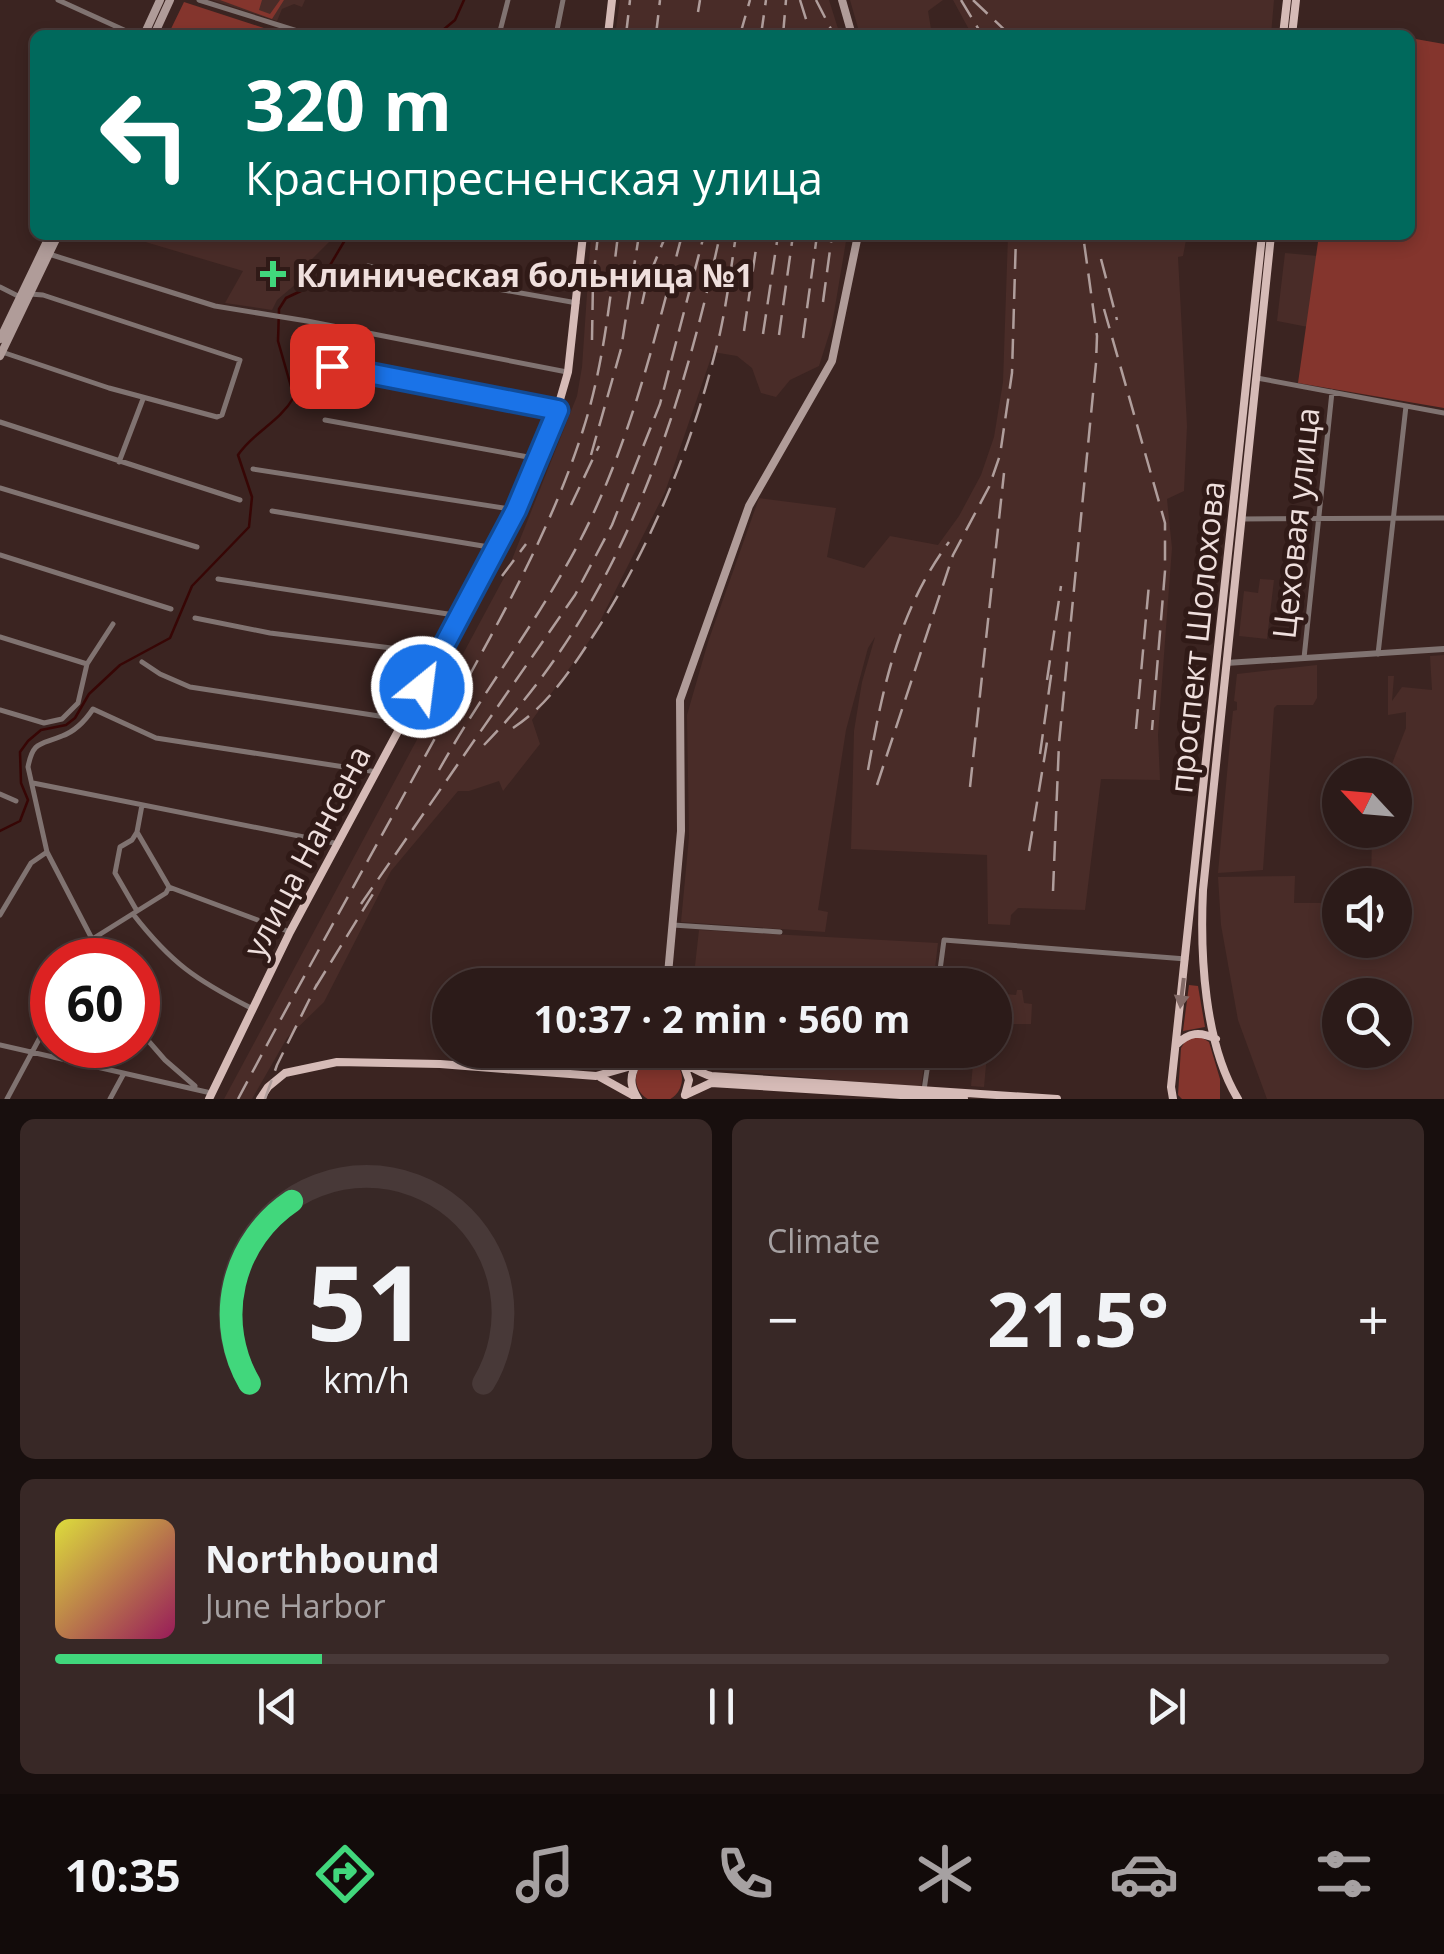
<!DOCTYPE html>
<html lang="en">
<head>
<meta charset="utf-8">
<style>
	:root { --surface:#2c1b19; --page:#382826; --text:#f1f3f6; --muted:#a6a1a2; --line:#483938; --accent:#41d77c }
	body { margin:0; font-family:"Open Sans",sans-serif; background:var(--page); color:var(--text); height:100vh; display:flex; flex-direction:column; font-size:38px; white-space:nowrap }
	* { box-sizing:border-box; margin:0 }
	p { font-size:32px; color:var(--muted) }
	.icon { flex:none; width:55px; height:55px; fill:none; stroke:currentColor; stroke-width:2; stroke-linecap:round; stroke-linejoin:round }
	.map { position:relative; height:1099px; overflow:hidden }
	.side { display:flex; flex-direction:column; gap:20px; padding:20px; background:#180f0e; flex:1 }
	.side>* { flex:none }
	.guide { position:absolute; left:30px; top:30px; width:1385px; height:210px; border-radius:15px; box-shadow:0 5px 15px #0003,0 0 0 2px var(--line); background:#00695c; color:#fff; overflow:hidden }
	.needle { width:65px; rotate:296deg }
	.fabs { position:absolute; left:1322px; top:758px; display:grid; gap:20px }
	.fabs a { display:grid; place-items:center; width:90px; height:90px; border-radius:50%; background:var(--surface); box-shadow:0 5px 15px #0003,0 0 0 2px var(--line); font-size:50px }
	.speed { position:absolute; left:30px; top:938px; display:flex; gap:20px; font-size:50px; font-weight:700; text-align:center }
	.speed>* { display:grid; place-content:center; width:130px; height:130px; border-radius:50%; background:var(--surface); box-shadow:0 5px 15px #0003,0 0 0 2px var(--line); line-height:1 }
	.speed .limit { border:15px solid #d22; background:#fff; color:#111 }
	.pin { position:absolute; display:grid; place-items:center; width:85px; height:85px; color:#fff; margin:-42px; border-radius:20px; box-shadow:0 5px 15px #0006 }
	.me { position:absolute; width:110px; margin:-55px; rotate:29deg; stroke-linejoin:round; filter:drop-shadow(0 0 8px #0008) }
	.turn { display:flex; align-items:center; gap:35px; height:210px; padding:0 50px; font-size:45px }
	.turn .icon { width:130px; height:130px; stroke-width:2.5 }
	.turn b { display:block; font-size:70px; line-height:85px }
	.big { font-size:75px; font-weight:700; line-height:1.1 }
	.side .card { flex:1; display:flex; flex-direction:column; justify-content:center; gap:15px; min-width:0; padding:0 35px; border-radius:15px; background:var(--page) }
	.side .dial { align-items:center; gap:0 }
	.dial svg { height:260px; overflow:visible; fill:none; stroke:var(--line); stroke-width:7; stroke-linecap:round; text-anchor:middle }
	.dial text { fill:var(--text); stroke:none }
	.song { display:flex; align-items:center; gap:30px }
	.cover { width:120px; height:120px; border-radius:15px; background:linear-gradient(135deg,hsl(60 70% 55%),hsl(330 70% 35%)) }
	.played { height:10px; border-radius:5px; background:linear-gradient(90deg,var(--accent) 20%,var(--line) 20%) }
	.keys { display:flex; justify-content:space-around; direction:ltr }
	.heat { display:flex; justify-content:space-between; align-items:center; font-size:55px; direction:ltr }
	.side .tiles { flex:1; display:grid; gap:20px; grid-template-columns:1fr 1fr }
	.card:last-child { grid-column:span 2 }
	.trip { position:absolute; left:432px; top:968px; width:580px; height:100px; border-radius:50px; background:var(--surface); box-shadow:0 5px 15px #0003,0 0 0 2px var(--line); font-weight:700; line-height:100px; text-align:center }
	.tab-bar { display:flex; height:160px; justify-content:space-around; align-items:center; background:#120b0a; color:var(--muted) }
	.tab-bar .icon { width:70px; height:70px }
	.tab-bar .current { color:var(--accent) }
	.tab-bar b { font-size:45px; color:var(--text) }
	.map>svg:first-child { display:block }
</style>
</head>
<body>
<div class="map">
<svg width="1444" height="1099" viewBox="0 0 1444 1099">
	<rect width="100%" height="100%" fill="#3b2421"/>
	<path fill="#492c28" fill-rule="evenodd" d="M212,0h93l-3,7 -8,-3 -12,5 -5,12z
		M620,0h209l11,35h-225z
		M850,0h93l-15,11 4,24h-72z
		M953,0h321l-3,35 -39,-5 -10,5h-250z
		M122,235h214l-32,32v10l-27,23 -5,10 -47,-7 18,-32z
		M591,235h256l-15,90 -13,41 -29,14 -14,17 -15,-4 -9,-25 -15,-12 -24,-4 -48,140 -73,145 -60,83 8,24 -37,47 -4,-10 -30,10h-11l-67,80 -67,131 -37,36 -35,61h-28l283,-527 70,-176 5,-29z
		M1008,235h179l-4,21 -5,1 9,169 -3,65 -17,8 5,49 -14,187 2,45 -59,-1 -16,131 -67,-2 -7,7 -1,10 -22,-1 -1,-69 -136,-6 3,-118 8,-49 13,-45 -7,11 -22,82 -28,180 10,2 -3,20 -144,-10 8,-85 -2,-122 21,-73 51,-144 77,10 -9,49 37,11 26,-32 48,9 21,-29 22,-41 13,-38 9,-55z
		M1285,253l33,3 -10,71 -31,-6z
		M1260,579l14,1 -7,59 -28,-3 5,-45 14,2z
		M1444,655v444h-177l-29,-79 -17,-95 -3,-48 77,-1 -1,27h46v37h55v-55h-24l1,-55h23v-55h-17v-11h11l1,5 16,-41v-16l-18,3v-39h6l-2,25 10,-14 30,3 -2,-34zM1340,995h55v55h-55z
		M1317,665v33l-4,7h-36l-3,3 -11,162 -45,3 13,-143 2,-19 4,-1v-8l-3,-1 3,-27z
		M699,930l239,13 -5,42h-259l1,-11 19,1z
		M1017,990h5l2,13 8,1 -1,20h-35l-1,-31 21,2z
		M679,1050h247l-5,37 -226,-19z
		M974,1052l13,2 -3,33 -13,-1z"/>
	<path fill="#84352d" d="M220,0h42l-3,10 11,4 10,-14h4l-12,19z
		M184,2l89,29 14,4h-119z
		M1410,38l34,6v364l-146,-25 21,-148h91z
		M1189,985l9,1 7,41 -22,4z
		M1199,1036l10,6 11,37v20h-38l-4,-4 3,-47 5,-8z
		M636 1079a23 23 0 1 1 46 0a23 23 0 1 1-46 0Z"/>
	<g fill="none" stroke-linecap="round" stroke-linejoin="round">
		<path stroke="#370605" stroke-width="2.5" d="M437,35l18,-15 9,-20
			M0,831l20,-10 8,-21 -7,-17 -1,-31 8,-11 13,-11 25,-5 9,-7 14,-24 31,-29 50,-27 22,-52 57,-59 3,-30 -14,-42c15,-23 41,-32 56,-58l-16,-56 1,-32 7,-11 34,-16 28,-47"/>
		<path stroke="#807371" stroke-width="5" d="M58,0l77,35
			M199,0l111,35
			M499,35l9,-35
			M556,35l7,-35
			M49,254l166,52 92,15 260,51
			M368,266l209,37
			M0,287l20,10
			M2,352l107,36 108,29 5,-2 18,-55 -197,-65 -13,-1
			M332,366l225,44
			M1257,378l187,35
			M325,420l214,39
			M0,422l240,78
			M119,462l24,-63
			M253,469l264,41
			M0,488l197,59
			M272,511l223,37
			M1242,519l202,-1
			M0,555l171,54
			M218,579l243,37
			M195,618l75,15 170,21
			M0,637l87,27
			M1378,654l28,-248
			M1304,658l28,-266
			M142,662l18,12 30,13 215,33
			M0,710l44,13 18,-4 16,-16 9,-39 26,-40
			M33,783l306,61
			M0,794l16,7
			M169,887l121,45
			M137,911l-22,-38 5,-26 12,-7 5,-8
			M133,914c38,49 63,66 118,94
			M0,915l31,-52 16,-11
			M673,925l107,7
			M80,960l14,-22 72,-45 3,-6 -32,-55 5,-27
			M103,960l-56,-108 -19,-85c5,-27 13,-22 34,-31 14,-5 23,-15 31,-27l63,29 221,34
			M938,985l6,-45 242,19
			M138,1029l27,31 30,26
			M0,1045l211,48
			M924,1090l6,-40
			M7,1099l45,-84
			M110,1099l13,-24"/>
		<path stroke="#807371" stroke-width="6" d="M1226,663l218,-14"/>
		<path stroke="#b09c99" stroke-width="8" d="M842,0l10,35
			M144,35l16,-35
			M154,35l16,-35
			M0,339l50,-104
			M0,356l58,-121
			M667,985l14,-154 -1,-131 69,-194 83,-145 26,-126"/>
		<path stroke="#d6bbb7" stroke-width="8" d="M608,35l4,-35
			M1283,35l4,-35
			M1292,35l4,-35
			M1176,1045c13,-13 24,-14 40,-6
			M684,1066l5,14 -4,15
			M600,1077l36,20
			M685,1095l26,-12 253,16
			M209,1099l81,-167 227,-422 40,-100 11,-38 15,-137
			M260,1099l8,-12 17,-14 52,-11 103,2 156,12 39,-11
			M638,1099c-6,-10 -9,-19 -4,-30 18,-37 53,1 77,7l346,23
			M1173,1099l-2,-12 91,-852
			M1238,1099c-34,-56 -38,-145 -35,-209l68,-655"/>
		<path stroke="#b09e9c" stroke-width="2.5" stroke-dasharray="20 10" stroke-linecap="butt" d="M800,0l11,35
			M816,0l18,35
			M961,0l21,35
			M973,0l37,35
			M698,12l2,-12
			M626,35l4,-35
			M656,35l4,-35
			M740,35l10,-35
			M761,35l5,-35
			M783,35l3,-35
			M1101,259l16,61
			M823,302l9,-67
			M642,304l5,-23 19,-46
			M1104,309l61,214v48l-13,159
			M744,331l14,-96
			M763,334l15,-99
			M779,335l14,-100
			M803,338l14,-103
			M592,340l1,-59 5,-46
			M591,455l30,-106 18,-114
			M571,505l28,-59
			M502,576l24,-32
			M1047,680l14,-94
			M513,728c35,-23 57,-57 80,-92 59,-90 102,-197 127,-303 7,-32 11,-65 16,-98
			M1136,729l13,-145
			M484,745c135,-138 196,-326 236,-510
			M1040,754l12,-85
			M439,770c39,-70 87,-133 126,-202 60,-103 87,-219 117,-333
			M868,770c15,-83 30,-159 81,-228
			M877,785l76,-230 36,-68 11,-32 12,-82 4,-138
			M970,787l34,-314
			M1029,851l18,-109
			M1053,891l6,-148 37,-380 1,-27 -14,-101
			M361,904l214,-309 37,-70 48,-121 44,-169
			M315,988l58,-94
			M238,1099c68,-128 139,-254 208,-381 51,-93 105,-187 137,-288 20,-62 27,-130 35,-195
			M265,1099l12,-34 40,-81"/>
	</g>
	<defs><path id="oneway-solid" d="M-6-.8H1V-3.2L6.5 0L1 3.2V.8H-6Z" transform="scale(2.5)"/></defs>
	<use fill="#836a67" href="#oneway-solid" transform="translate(1182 993) rotate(97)"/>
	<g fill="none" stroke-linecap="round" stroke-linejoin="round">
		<defs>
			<path id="route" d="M332,366l226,44 -42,100 -94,177"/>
		</defs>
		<use href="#route" stroke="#114b97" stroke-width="25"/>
		<use href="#route" stroke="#1a73e8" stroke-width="18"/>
	</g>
	<path fill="#41d77c" stroke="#301a17" stroke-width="4" d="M268 259h10v10h10v10h-10v10h-10v-10h-10v-10h10z"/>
	<g text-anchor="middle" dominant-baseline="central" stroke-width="10" stroke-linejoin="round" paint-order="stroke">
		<g font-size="32" font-weight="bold" fill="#efdfdd" stroke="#301a17" text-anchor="start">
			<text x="296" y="274">Клиническая больница №1</text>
		</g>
		<g font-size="32" fill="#efdfdd" stroke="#301a17">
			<text transform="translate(1295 523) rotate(-84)">Цеховая улица</text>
			<text transform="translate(1196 637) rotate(-84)">проспект Шолохова</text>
			<text transform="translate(306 851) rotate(-62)">улица Нансена</text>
		</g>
	</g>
</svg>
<div class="fabs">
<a><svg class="needle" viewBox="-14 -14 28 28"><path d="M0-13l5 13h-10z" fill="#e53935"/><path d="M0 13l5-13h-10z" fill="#a6a1a2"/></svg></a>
<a><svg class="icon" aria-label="sound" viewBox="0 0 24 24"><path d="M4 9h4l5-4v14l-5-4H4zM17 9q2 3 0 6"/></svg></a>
<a><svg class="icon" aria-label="search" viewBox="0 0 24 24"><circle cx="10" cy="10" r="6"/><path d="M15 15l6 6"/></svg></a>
</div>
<div class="speed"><div class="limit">60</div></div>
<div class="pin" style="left:332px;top:366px;background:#d93025"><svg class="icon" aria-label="arrive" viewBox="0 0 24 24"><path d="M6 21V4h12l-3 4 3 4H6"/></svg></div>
<svg class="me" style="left:422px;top:687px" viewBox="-20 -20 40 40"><circle r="17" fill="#1a73e8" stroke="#fff" stroke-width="3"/><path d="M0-11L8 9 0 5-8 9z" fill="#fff"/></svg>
<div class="trip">10:37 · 2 min · 560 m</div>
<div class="guide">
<div class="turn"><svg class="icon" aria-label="left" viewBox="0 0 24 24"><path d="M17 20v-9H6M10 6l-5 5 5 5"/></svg><div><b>320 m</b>Краснопресненская улица</div></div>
</div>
</div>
<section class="side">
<div class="tiles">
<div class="card dial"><svg viewBox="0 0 100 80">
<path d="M14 69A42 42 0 1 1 86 69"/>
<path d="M14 69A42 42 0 0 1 27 13" stroke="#41d77c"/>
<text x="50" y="56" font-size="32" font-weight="700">51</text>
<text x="50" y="72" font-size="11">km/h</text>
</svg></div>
<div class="card"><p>Climate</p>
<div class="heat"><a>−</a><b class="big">21.5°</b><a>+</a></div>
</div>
<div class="card">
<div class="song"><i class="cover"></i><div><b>Northbound</b><p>June Harbor</p></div></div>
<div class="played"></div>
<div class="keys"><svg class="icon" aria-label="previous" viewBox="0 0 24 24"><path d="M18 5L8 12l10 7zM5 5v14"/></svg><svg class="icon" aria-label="pause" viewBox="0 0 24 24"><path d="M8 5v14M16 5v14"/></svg><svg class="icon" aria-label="next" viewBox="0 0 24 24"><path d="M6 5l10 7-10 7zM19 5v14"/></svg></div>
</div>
</div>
</section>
<nav class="tab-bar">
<b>10:35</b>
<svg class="icon current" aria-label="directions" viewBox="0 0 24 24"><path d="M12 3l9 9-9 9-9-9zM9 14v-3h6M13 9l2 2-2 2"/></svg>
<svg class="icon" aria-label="music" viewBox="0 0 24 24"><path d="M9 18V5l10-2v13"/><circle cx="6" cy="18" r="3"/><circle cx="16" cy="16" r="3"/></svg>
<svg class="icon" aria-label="phone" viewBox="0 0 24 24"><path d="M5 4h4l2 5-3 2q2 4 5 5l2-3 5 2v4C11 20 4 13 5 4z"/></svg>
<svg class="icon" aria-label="climate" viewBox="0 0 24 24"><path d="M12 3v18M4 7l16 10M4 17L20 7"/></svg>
<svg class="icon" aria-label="car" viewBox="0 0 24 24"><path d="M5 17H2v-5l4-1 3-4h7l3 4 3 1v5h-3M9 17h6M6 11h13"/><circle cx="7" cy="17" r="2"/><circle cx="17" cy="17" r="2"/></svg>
<svg class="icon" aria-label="filters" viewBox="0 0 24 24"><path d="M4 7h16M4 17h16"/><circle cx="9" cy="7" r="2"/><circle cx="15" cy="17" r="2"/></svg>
</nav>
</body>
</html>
